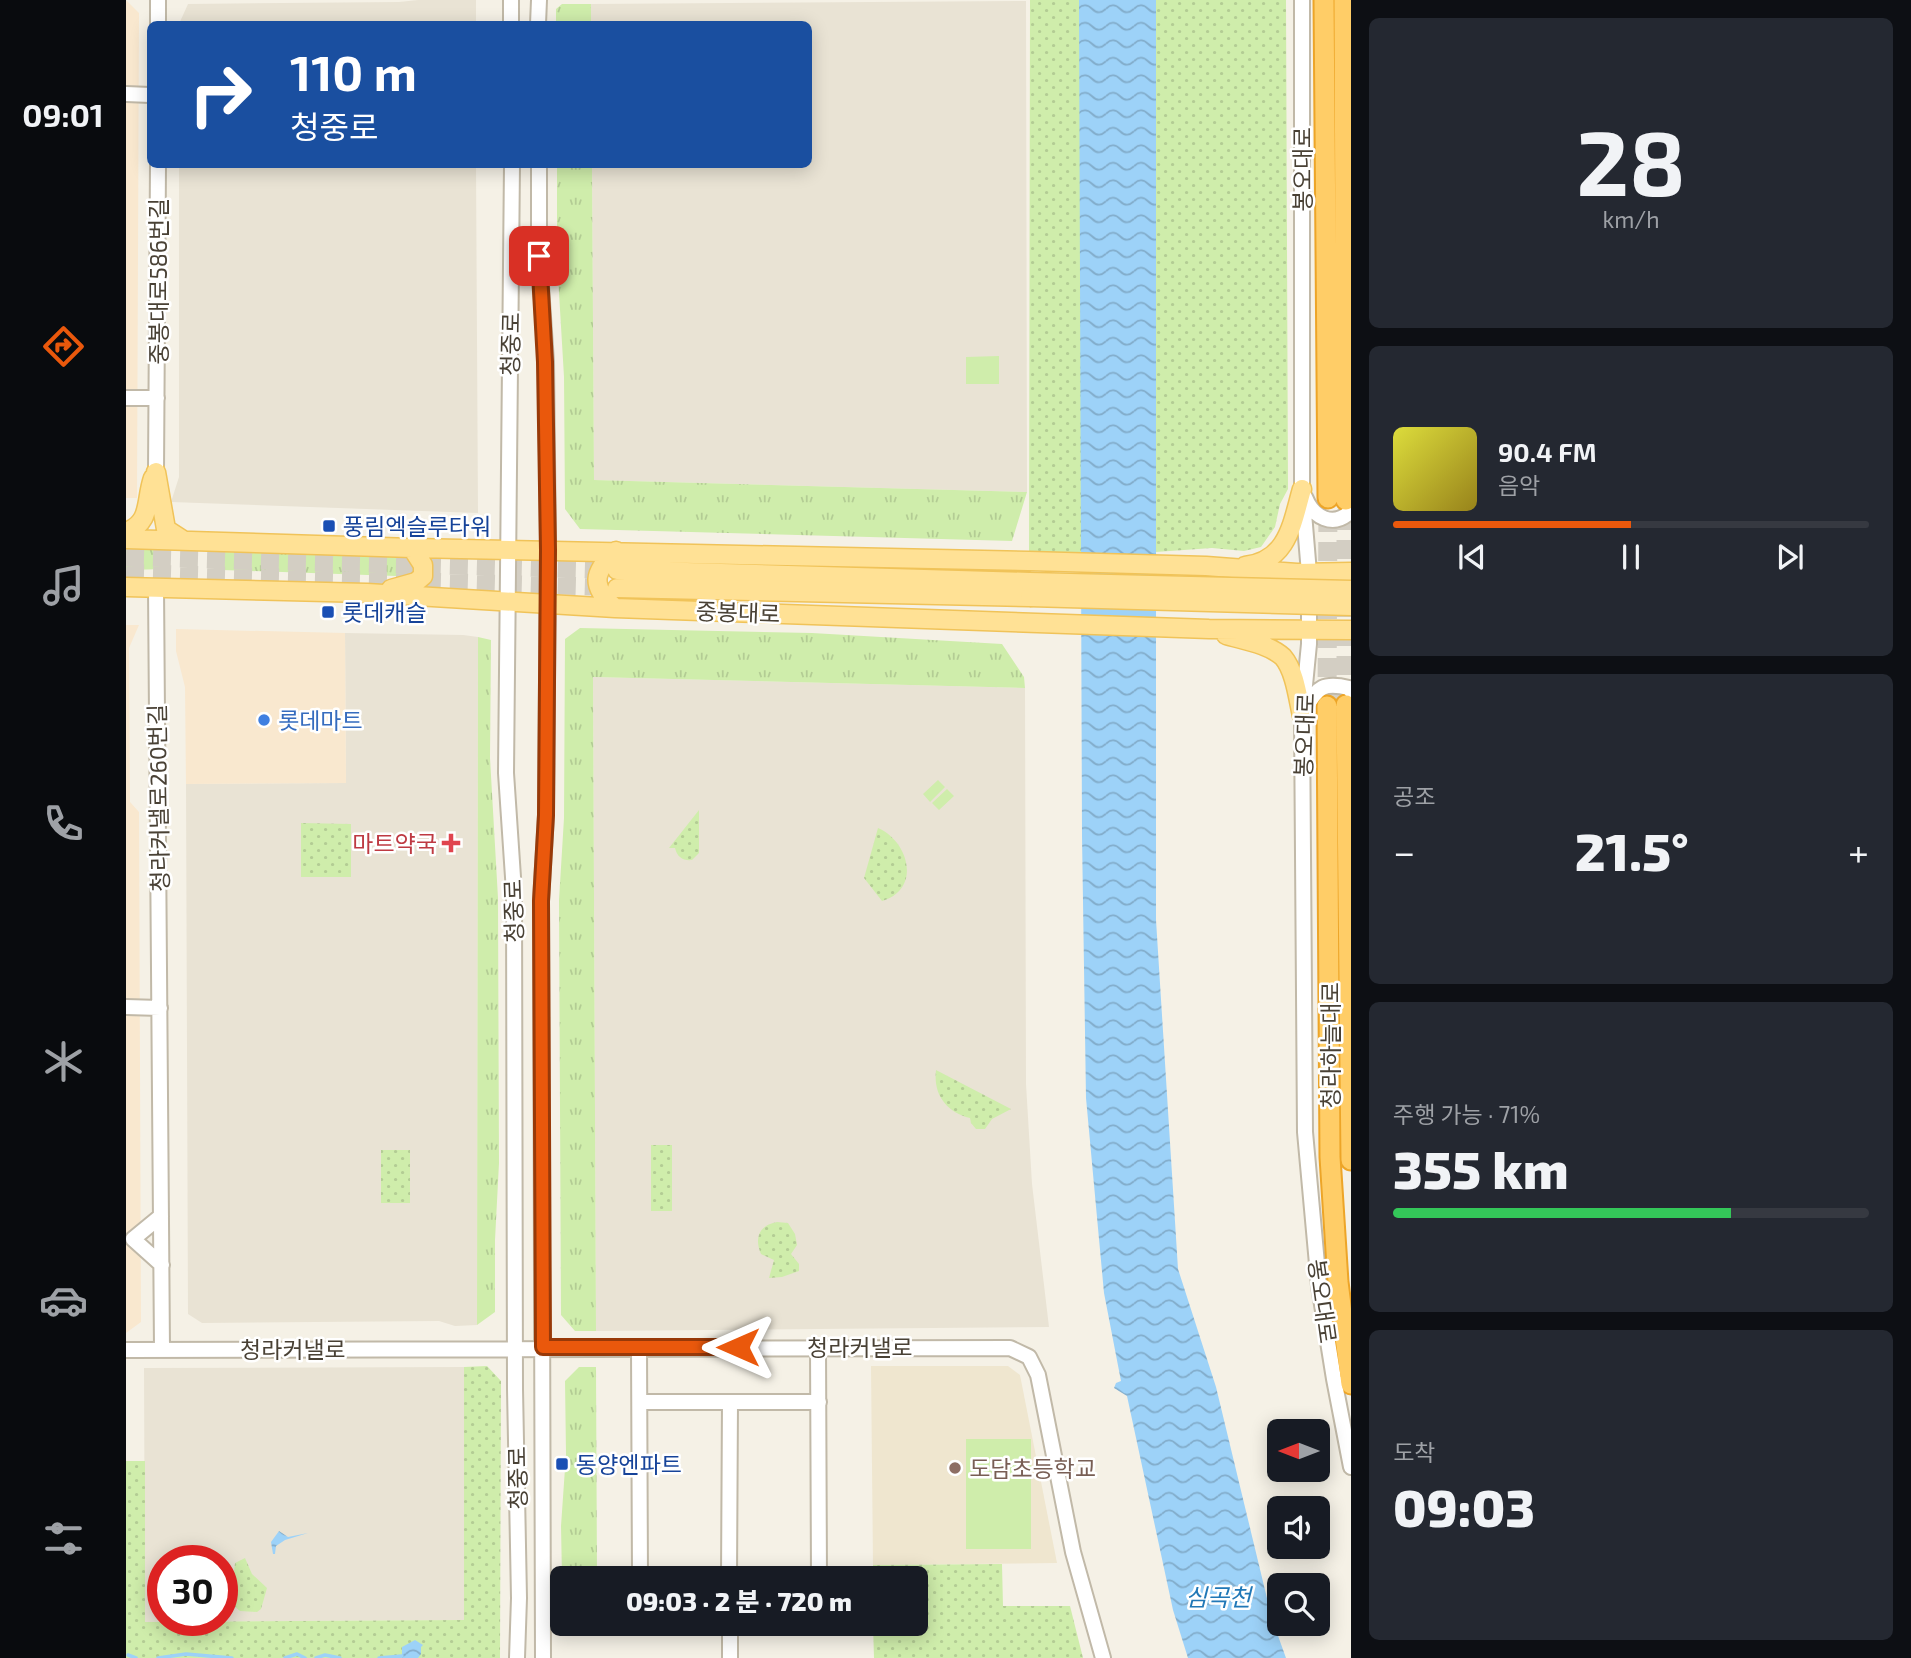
<!DOCTYPE html>
<html lang="ko">
<head>
<meta charset="utf-8">
<style>
	:root { --surface:#171b24; --page:#242831; --text:#f1f3f6; --muted:#9ea1a6; --line:#363941; --accent:#ea580c }
	body { margin:0; font-family:"Exo 2","Noto Sans KR",sans-serif; background:var(--page); color:var(--text); height:100vh; display:flex; flex-direction:column; font-size:26px; white-space:nowrap }
	* { box-sizing:border-box; margin:0 }
	p { font-size:23px; color:var(--muted) }
	.icon { flex:none; width:38px; height:38px; fill:none; stroke:currentColor; stroke-width:2; stroke-linecap:round; stroke-linejoin:round }
	.map { position:relative; flex:1; overflow:hidden }
	.details { display:flex; flex-direction:column; gap:18px; padding:18px; background:#0d0f14; width:560px }
	.details>* { flex:none }
	.hud { position:absolute; left:21px; top:21px; width:665px; height:147px; border-radius:10px; box-shadow:0 4px 18px #0003; background:#1a4fa0; color:#fff; overflow:hidden }
	.needle { width:46px; rotate:270deg }
	.fabs { position:absolute; left:1141px; top:1419px; display:grid; gap:14px }
	.fabs a { display:grid; place-items:center; width:63px; height:63px; border-radius:10px; background:var(--surface); box-shadow:0 4px 18px #0003; font-size:35px }
	.speed { position:absolute; left:21px; top:1545px; display:flex; gap:14px; font-size:35px; font-weight:700; text-align:center }
	.speed>* { display:grid; place-content:center; width:91px; height:91px; border-radius:50%; background:var(--surface); box-shadow:0 4px 18px #0003; line-height:1 }
	.speed .limit { border:10px solid #d22; background:#fff; color:#111 }
	.pin { position:absolute; display:grid; place-items:center; width:60px; height:60px; color:#fff; margin:-30px; border-radius:14px; box-shadow:0 4px 10px #0006 }
	.me { position:absolute; width:77px; margin:-38px; rotate:270deg; stroke-linejoin:round; filter:drop-shadow(0 0 5px #0008) }
	.turn { display:flex; align-items:center; gap:24px; height:147px; padding:0 28px; font-size:32px }
	.turn .icon { width:91px; height:91px; stroke-width:2.5 }
	.turn b { display:block; font-size:49px; line-height:60px }
	.big { font-size:52px; font-weight:800; line-height:1.1 }
	.details .widget { flex:1; display:flex; flex-direction:column; justify-content:center; gap:10px; min-width:0; padding:0 24px; border-radius:10px; background:var(--page) }
	.details .dial { align-items:center; gap:0 }
	.dial b { font-size:91px; line-height:1 }
	.song { display:flex; align-items:center; gap:21px }
	.cover { width:84px; height:84px; border-radius:10px; background:linear-gradient(135deg,hsl(60 70% 55%),hsl(50 70% 35%)) }
	.played { height:7px; border-radius:4px; background:linear-gradient(90deg,var(--accent) 50%,var(--line) 50%) }
	.keys { display:flex; justify-content:space-around; direction:ltr }
	.heat { display:flex; justify-content:space-between; align-items:center; font-size:38px; direction:ltr }
	.charge { height:10px; border-radius:5px; background:linear-gradient(90deg,#34c759 71%,var(--line) 0) }
	.trip { position:absolute; left:424px; top:1566px; width:378px; height:70px; border-radius:10px; background:var(--surface); box-shadow:0 4px 18px #0003; font-weight:800; line-height:70px; text-align:center }
	main { display:flex; flex:1; min-height:0 }
	.tabs { display:flex; flex-direction:column; width:126px; justify-content:space-around; align-items:center; background:#090b0e; color:var(--muted) }
	.tabs .icon { width:49px; height:49px }
	.tabs .active { color:var(--accent) }
	.tabs b { font-size:32px; color:var(--text) }
	.map>svg:first-child { display:block }
</style>
</head>
<body>
<main>
<nav class="tabs">
<b>09:01</b>
<svg class="icon active" aria-label="directions" viewBox="0 0 24 24"><path d="M12 3l9 9-9 9-9-9zM9 14v-3h6M13 9l2 2-2 2"/></svg>
<svg class="icon" aria-label="music" viewBox="0 0 24 24"><path d="M9 18V5l10-2v13"/><circle cx="6" cy="18" r="3"/><circle cx="16" cy="16" r="3"/></svg>
<svg class="icon" aria-label="phone" viewBox="0 0 24 24"><path d="M5 4h4l2 5-3 2q2 4 5 5l2-3 5 2v4C11 20 4 13 5 4z"/></svg>
<svg class="icon" aria-label="climate" viewBox="0 0 24 24"><path d="M12 3v18M4 7l16 10M4 17L20 7"/></svg>
<svg class="icon" aria-label="car" viewBox="0 0 24 24"><path d="M5 17H2v-5l4-1 3-4h7l3 4 3 1v5h-3M9 17h6M6 11h13"/><circle cx="7" cy="17" r="2"/><circle cx="17" cy="17" r="2"/></svg>
<svg class="icon" aria-label="filters" viewBox="0 0 24 24"><path d="M4 7h16M4 17h16"/><circle cx="9" cy="7" r="2"/><circle cx="15" cy="17" r="2"/></svg>
</nav>
<div class="map">
<svg width="1225" height="1658" viewBox="0 0 1225 1658">
	<defs>
		<pattern id="grass-tufts" width="24" height="20" patternUnits="userSpaceOnUse" patternTransform="scale(1.75)"><rect width="24" height="20" fill="#cfedab"/><path d="M3 7l-1-3M5 7V3M7 7l1-3M15 17l-1-3M17 17v-4M19 17l1-3" fill="none" stroke="#b3cc94"/></pattern>
		<pattern id="park-dots" width="8" height="8" patternUnits="userSpaceOnUse" patternTransform="scale(1.75)"><rect width="8" height="8" fill="#cfedab"/><path d="M2 2h.1M6 6h.1" fill="none" stroke="#b3cc94" stroke-width="1.8" stroke-linecap="round"/></pattern>
		<pattern id="water-waves" width="16" height="10" patternUnits="userSpaceOnUse" patternTransform="scale(1.75)"><rect width="16" height="10" fill="#9dd2f8"/><path d="M0 5q4-4 8 0t8 0" fill="none" stroke="#82acca"/></pattern>
	</defs>
	<rect width="100%" height="100%" fill="#f5f1e6"/>
	<path fill="#e9e3d4" fill-rule="evenodd" d="M292,0h58v24h-297l9,-20 211,-2z
		M900,1l1,491 -433,-12 -2,-315 216,-1v-140h-217v-20z
		M53,165h297l2,348 -307,-11 8,-25z
		M219,633l118,2 15,2 -1,688 -22,1 -16,-5 -237,2 -14,-9 -2,-530 160,-1z
		M467,677l432,11 1,396 6,100 17,143 -453,4z
		M338,1367l1,253 -320,2 -1,-254zM37,1561h59v59h-59z"/>
	<path fill="#f9e8cf" d="M0,0l13,13 -2,485h-11z
		M0,625h13l-10,23 1,154 9,10 2,510 -15,11z
		M50,629l169,4 1,150 -160,1 -1,-97 -9,-36z"/>
	<path fill="#efe6cf" d="M745,1366h137l12,9 37,188 -184,2z"/>
	<path fill="url(#grass-tufts)" d="M436,4h29v20h-35v-15z
		M431,165h35l2,315 433,12 -15,49 -432,-12 -15,-20 -1,-132 -7,-118z
		M0,549l41,1v19l-41,1z
		M97,552l177,5 8,4 2,6 -7,8 -7,1 -173,-6z
		M454,628l232,5 190,11 22,33 1,11 -432,-11 3,654h-21l-14,-16 -2,-415 5,-82 1,-179z
		M352,637l13,3 -1,118 8,140 1,265 -4,77v72l-18,13z
		M453,1367h17l1,211h-35l-1,-52 5,-72 -1,-73z
		M437,1624h34v10h-34z"/>
	<path fill="url(#park-dots)" d="M904,0h256l2,489 -8,15 -5,23 -14,20 -17,4 -32,-3 -183,13z
		M573,810v43l-7,7c-9,1 -15,-3 -17,-12h-6z
		M175,823l50,1v53h-50z
		M752,828c32,14 43,62 4,73l-18,-23z
		M810,1070l75,39 -19,10 -7,10h-9l-5,-6 -1,-5c-24,-6 -37,-24 -34,-48z
		M525,1145h21v66h-21z
		M255,1150h29v53h-29z
		M651,1222l11,1 7,11 2,11 -6,9 8,10v7l-17,6 -13,1 5,-18 -13,-6c-7,-16 -2,-29 16,-32z
		M361,1366l14,15 -1,277h-374v-197h19v161l319,-2v-253z
		M119,1558l7,16 15,14 -6,21 -4,3 -17,-1 -18,-15v-19l9,-2 3,-3 1,-9z
		M876,1564l1,42h67l13,52h-209l-1,-34h42v-46h-42v-13z"/>
	<path fill="#cfedab" d="M873,356v28h-33v-27z
		M812,780l7,7 -15,15 -7,-8z
		M821,789l7,7 -15,14 -7,-7z
		M840,1439h65v110h-65z"/>
	<path fill="url(#water-waves)" d="M953,0h77v920l22,349 38,118 56,232 14,39h-98l-15,-48 -46,-214 -13,-8 2,-5 5,-2 -17,-88 -18,-195 -4,-262z
		M153,1531l9,6 20,-4 -23,7 -9,6 -1,8h-2l-2,-12z
		M289,1640l8,5 -2,2v7l-3,4h-16v-11z"/>
	<g fill="none" stroke-linecap="round" stroke-linejoin="round">
		<path stroke="#9dd2f8" stroke-width="3.5" d="M2,1655l8,3
			M32,1658l28,-4 46,4
			M159,1658l12,-4 8,4
			M190,1658l9,-3 15,3
			M253,1658l23,-2"/>
		<path stroke="#d3cec3" stroke-width="18" stroke-dasharray="18 9" stroke-linecap="butt" d="M0,557l487,13
			M0,573l486,14"/>
		<path stroke="#d3cec3" stroke-width="19" stroke-dasharray="19 10" stroke-linecap="butt" d="M1220,704v-204
			M1201,706l1,-208"/>
		<defs>
			<path id="minor" d="M1176,0v489l7,84v71l-7,72 3,416 14,154 15,93 17,88
				M32,24v-24
				M385,24v-24
				M412,24l1,-24
				M0,94l24,1
				M386,164l-6,609 8,119 1,497 4,209 -2,60
				M413,164v92l7,106 2,188 -2,265 -5,86 2,757
				M0,398h31
				M30,472l2,-308
				M1179,497c8,20 28,32 46,14
				M30,588l6,761
				M1180,708c11,-21 18,-26 43,-20l2,3
				M0,1007l34,1
				M7,1239l29,26
				M7,1239l28,-23
				M513,1347l1,231
				M692,1347l1,231
				M0,1350l884,-2 19,9 9,18 35,177 30,106
				M514,1402h179
				M603,1578l1,-176
				M604,1624v34"/>
			<path id="major" d="M30,472l10,57 17,11
				M0,532c26,-10 19,-31 27,-54
				M0,539l286,9 617,13 177,5 91,7 54,-1
				M1119,566c43,-5 47,-42 57,-77
				M491,570l412,12
				M0,587l241,6 248,15 594,21 142,1
				M491,588l413,9
				M265,589l25,-7 7,-6v-11l-11,-17
				M489,608c-25,-22 -22,-36 1,-57
				M1100,635c17,5 43,9 57,22 12,14 15,41 19,59"/>
			<path id="highway" d="M1198,0l4,498
				M1218,0l2,500
				M1220,705l5,455
				M1201,706l3,451 8,125 13,102"/>
		</defs>
		<use href="#minor" stroke="#c1b9a8" stroke-width="18"/>
		<use href="#major" stroke="#f0c359" stroke-width="21"/>
		<use href="#highway" stroke="#eda528" stroke-width="23"/>
		<use href="#minor" stroke="#fff" stroke-width="14"/>
		<use href="#major" stroke="#ffe195" stroke-width="18"/>
		<use href="#highway" stroke="#ffcd67" stroke-width="19"/>
		<defs>
			<path id="major-bridge" d="M903,582l322,8
				M904,597l321,9"/>
		</defs>
		<use href="#major-bridge" stroke="#f0c359" stroke-width="21" stroke-linecap="butt"/>
		<use href="#major-bridge" stroke="#ffe195" stroke-width="18"/>
	</g>
	<g fill="none" stroke-linecap="round" stroke-linejoin="round">
		<defs>
			<path id="route" d="M413,256l6,106 3,188 -2,265 -5,86 2,446h195"/>
		</defs>
		<use href="#route" stroke="#983908" stroke-width="18"/>
		<use href="#route" stroke="#ea580c" stroke-width="12"/>
	</g>
	<g fill="#1a4fb4" stroke="#fff" stroke-width="2.5">
		<rect x="196" y="519" width="14" height="14" rx="3.5"/>
		<rect x="195" y="605" width="14" height="14" rx="3.5"/>
		<rect x="429" y="1457" width="14" height="14" rx="3.5"/>
	</g>
	<circle fill="#3f7fe0" stroke="#fff" stroke-width="2.5" cx="138" cy="720" r="7"/>
	<path fill="#e0444e" stroke="#fff" stroke-width="2.5" d="M321.5 832.5h7v7h7v7h-7v7h-7v-7h-7v-7h7z"/>
	<circle fill="#8d6e63" stroke="#fff" stroke-width="2.5" cx="829" cy="1468" r="7"/>
	<g text-anchor="middle" dominant-baseline="central" stroke-width="5" stroke-linejoin="round" paint-order="stroke">
		<g font-size="23" fill="#494135" stroke="#fff">
			<text transform="translate(1176 169) rotate(-90)">봉오대로</text>
			<text transform="translate(32 281) rotate(-90)">중봉대로586번길</text>
			<text transform="translate(384 344) rotate(-89)">청중로</text>
			<text transform="translate(612 612) rotate(2)">중봉대로</text>
			<text transform="translate(1178 735) rotate(-88)">봉오대로</text>
			<text transform="translate(32 798) rotate(-91)">청라커낼로260번길</text>
			<text transform="translate(387 911) rotate(-92)">청중로</text>
			<text transform="translate(1204 1045) rotate(-90)">청라하늘대로</text>
			<text transform="translate(1197 1301) rotate(82)">봉오대로</text>
			<text x="734" y="1347">청라커낼로</text>
			<text x="167" y="1349">청라커낼로</text>
			<text transform="translate(391 1478) rotate(-91)">청중로</text>
		</g>
		<g font-size="23" fill="#164399" stroke="#fff" text-anchor="start">
			<text x="217" y="526">풍림엑슬루타워</text>
			<text x="216" y="612">롯데캐슬</text>
			<text x="450" y="1464">동양엔파트</text>
		</g>
		<g font-size="23" fill="#366cbe" stroke="#fff" text-anchor="start">
			<text x="152" y="720">롯데마트</text>
		</g>
		<g font-size="23" fill="#be3a42" stroke="#fff" text-anchor="end">
			<text x="311" y="843">마트약국</text>
		</g>
		<g font-size="23" fill="#785e54" stroke="#fff" text-anchor="start">
			<text x="843" y="1468">도담초등학교</text>
		</g>
		<g font-size="24" font-style="italic" fill="#2178b7" stroke="#fff">
			<text x="1092" y="1596">심곡천</text>
		</g>
	</g>
</svg>
<div class="fabs">
<a><svg class="needle" viewBox="-14 -14 28 28"><path d="M0-13l5 13h-10z" fill="#e53935"/><path d="M0 13l5-13h-10z" fill="#9ea1a6"/></svg></a>
<a><svg class="icon" aria-label="sound" viewBox="0 0 24 24"><path d="M4 9h4l5-4v14l-5-4H4zM17 9q2 3 0 6"/></svg></a>
<a><svg class="icon" aria-label="search" viewBox="0 0 24 24"><circle cx="10" cy="10" r="6"/><path d="M15 15l6 6"/></svg></a>
</div>
<div class="speed"><div class="limit">30</div></div>
<div class="pin" style="left:413px;top:256px;background:#d93025"><svg class="icon" aria-label="arrive" viewBox="0 0 24 24"><path d="M6 21V4h12l-3 4 3 4H6"/></svg></div>
<svg class="me" style="left:612px;top:1347px" viewBox="-20 -20 40 40"><path d="M0-17L14 15 0 8-14 15z" fill="#ea580c" stroke="#fff" stroke-width="4"/></svg>
<div class="trip">09:03 · 2 분 · 720 m</div>
<div class="hud">
<div class="turn"><svg class="icon" aria-label="right" viewBox="0 0 24 24"><path d="M7 20v-9h11M14 6l5 5-5 5"/></svg><div><b>110 m</b>청중로</div></div>
</div>
</div>
<section class="details">
<div class="widget dial"><b>28</b><p>km/h</p></div>
<div class="widget">
<div class="song"><i class="cover"></i><div><b>90.4 FM</b><p>음악</p></div></div>
<div class="played"></div>
<div class="keys"><svg class="icon" aria-label="previous" viewBox="0 0 24 24"><path d="M18 5L8 12l10 7zM5 5v14"/></svg><svg class="icon" aria-label="pause" viewBox="0 0 24 24"><path d="M8 5v14M16 5v14"/></svg><svg class="icon" aria-label="next" viewBox="0 0 24 24"><path d="M6 5l10 7-10 7zM19 5v14"/></svg></div>
</div>
<div class="widget"><p>공조</p>
<div class="heat"><a>−</a><b class="big">21.5°</b><a>+</a></div>
</div>
<div class="widget"><p>주행 가능 · 71%</p><b class="big">355 km</b><div class="charge"></div></div>
<div class="widget"><p>도착</p><b class="big">09:03</b></div>
</section>
</main>
</body>
</html>
